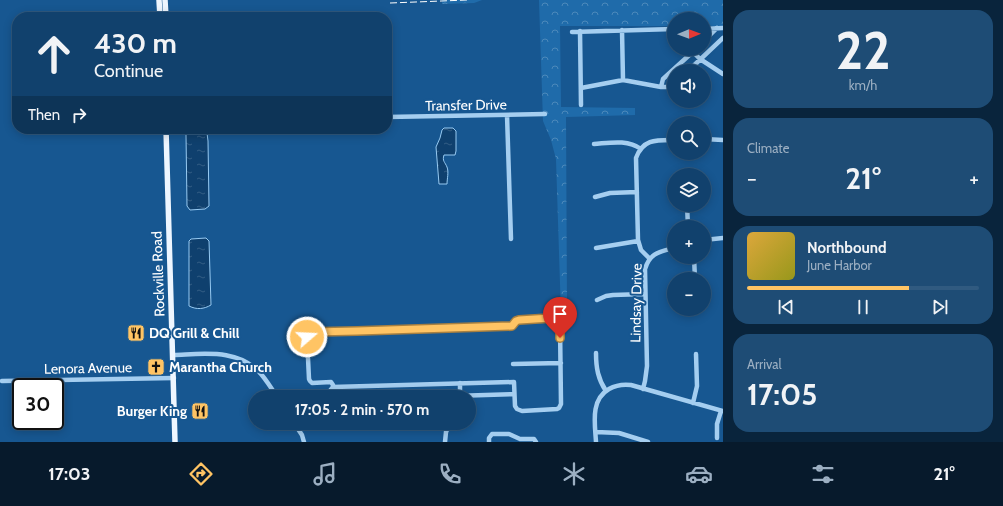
<!DOCTYPE html>
<html lang="en">
<head>
<meta charset="utf-8">
<style>
	:root { --surface:#11416d; --page:#1e4c75; --text:#f1f3f6; --muted:#9cafc2; --line:#305a80; --accent:#ffc464 }
	body { margin:0; font-family:Cabin,sans-serif; background:var(--page); color:var(--text); height:100vh; display:flex; flex-direction:column; font-size:15px; white-space:nowrap }
	* { box-sizing:border-box; margin:0 }
	p { font-size:13px; color:var(--muted) }
	.icon { flex:none; width:22px; height:22px; fill:none; stroke:currentColor; stroke-width:2; stroke-linecap:round; stroke-linejoin:round }
	.map { position:relative; flex:1; overflow:hidden }
	.details { display:flex; flex-direction:column; gap:10px; padding:10px; background:#09243c; width:280px }
	.details>* { flex:none }
	.banner { position:absolute; left:12px; top:12px; width:380px; height:122px; border-radius:16px; box-shadow:0 2px 10px #0003,0 0 0 1px var(--line); background:#11416d; color:var(--text); overflow:hidden }
	.needle { width:26px; rotate:89deg }
	.controls { position:absolute; left:667px; top:12px; display:grid; gap:8px }
	.controls a { display:grid; place-items:center; width:44px; height:44px; border-radius:50%; background:var(--surface); box-shadow:0 2px 10px #0003,0 0 0 1px var(--line); font-size:20px }
	.speed { position:absolute; left:12px; top:378px; display:flex; gap:8px; font-size:20px; font-weight:700; text-align:center }
	.speed>* { display:grid; place-content:center; width:52px; height:52px; border-radius:50%; background:var(--surface); box-shadow:0 2px 10px #0003,0 0 0 1px var(--line); line-height:1 }
	.speed .limit { border:2px solid #111; border-radius:6px; background:#fff; color:#111 }
	.pin { position:absolute; display:grid; place-items:center; width:34px; height:34px; color:#fff; margin:-41px -17px; border-radius:50% 50% 50% 0; rotate:-45deg; box-shadow:0 0 4px #0007 }
	.pin .icon { rotate:45deg }
	.me { position:absolute; width:44px; margin:-22px; rotate:71deg; stroke-linejoin:round; filter:drop-shadow(0 0 3px #0008) }
	.turn { display:flex; align-items:center; gap:14px; height:84px; padding:0 16px; font-size:18px }
	.turn .icon { width:52px; height:52px; stroke-width:2.5 }
	.turn b { display:block; font-size:28px; line-height:34px }
	.then { display:flex; align-items:center; height:38px; padding:0 16px; background:#0003; gap:8px; font-size:15px }
	.big { font-size:30px; font-weight:700; line-height:1.1 }
	.details .card { flex:1; display:flex; flex-direction:column; justify-content:center; gap:6px; min-width:0; padding:0 14px; border-radius:16px; background:var(--page) }
	.details .dial { align-items:center; gap:0 }
	.dial b { font-size:52px; line-height:1 }
	.song { display:flex; align-items:center; gap:12px }
	.cover { width:48px; height:48px; border-radius:6px; background:linear-gradient(135deg,hsl(40 70% 55%),hsl(60 70% 35%)) }
	.played { height:4px; border-radius:2px; background:linear-gradient(90deg,var(--accent) 70%,var(--line) 70%) }
	.keys { display:flex; justify-content:space-around; direction:ltr }
	.heat { display:flex; justify-content:space-between; align-items:center; font-size:22px; direction:ltr }
	.trip { position:absolute; left:248px; top:390px; width:228px; height:40px; border-radius:20px; background:var(--surface); box-shadow:0 2px 10px #0003,0 0 0 1px var(--line); font-weight:700; line-height:40px; text-align:center }
	.dock { display:flex; height:64px; justify-content:space-around; align-items:center; background:#071a2c; color:var(--muted) }
	.dock .icon { width:28px; height:28px }
	.dock .on { color:var(--accent) }
	.dock b { font-size:18px; color:var(--text) }
	main { display:flex; flex:1; min-height:0 }
	.map>svg:first-child { display:block }
</style>
</head>
<body>
<main>
<div class="map">
<svg width="723" height="442" viewBox="0 0 723 442">
	<defs>
		<pattern id="forest-crowns" width="20" height="18" patternUnits="userSpaceOnUse"><rect width="20" height="18" fill="#1f6baa"/><path d="M2 6a3 3 0 1 1 6 0M12 15a3 3 0 1 1 6 0" fill="none" stroke="#4c89bb"/></pattern>
		<pattern id="water-ripples" width="26" height="14" patternUnits="userSpaceOnUse"><rect width="26" height="14" fill="#0f406e"/><path d="M2 4q2-2 4 0t4 0M15 11q2-2 4 0t4 0" fill="none" stroke="#335d84"/></pattern>
	</defs>
	<rect width="100%" height="100%" fill="#175791"/>
	<path fill="url(#forest-crowns)" d="M442,0h40l-8,3 -32,1z
		M539,0h184v26h-19v-7h-30v7h-114l1,81 74,1v7l-69,2 1,197h-6l-5,-155 -5,-19 -8,-19z"/>
	<path fill="url(#water-ripples)" stroke="#97caf2" d="M444,128h9l3,3v20l-1,4h-11c-2,6 1,7 3,12 2,5 0,12 0,17h-8l-3,-37 4,-9 2,-8z
		M202,131l5,2 1,8 1,65 -4,3 -15,1 -3,-4 -1,-71 3,-3z
		M206,238l3,3 2,64c-7,4 -14,5 -22,1v-65l2,-2z"/>
	<g fill="none" stroke-linecap="round" stroke-linejoin="round">
		<path stroke="#a5cef0" stroke-width="4.5" d="M704,29l19,-1
			M622,30l1,50
			M580,31l1,74
			M572,32l102,-3
			M704,41l13,-13
			M693,52l7,7 23,15
			M688,71l35,-33
			M661,87l2,-8 33,-30
			M581,88l42,-8 38,7h9l4,-4
			M507,115l4,124
			M387,117l158,-3
			M704,139l19,1
			M594,144c15,-1 33,-5 47,5
			M595,197l15,-4 27,-1
			M687,205l1,22
			M704,240l19,-2
			M596,248l42,-7
			M694,257l1,22
			M650,259l-9,-9 -3,-10 -2,-82c7,-19 20,-18 38,-18
			M597,300l9,-4 7,-1 32,-1
			M551,318l6,3 3,4 1,79 -2,4 -2,1 -35,2 -5,-2 -2,-3 -1,-24 -181,5v-2l-2,-3 -19,1 -2,-2 -1,-2 -2,-42 1,-3 4,-2 45,-1 155,-5 4,-5 5,-1z
			M596,353c0,15 2,26 10,38
			M173,355c31,-1 65,-7 88,19 6,7 11,15 16,23
			M513,364l48,-1
			M2,381l172,-3
			M460,383v14
			M643,389l2,-8 2,-15 -2,-97c5,-16 14,-17 29,-21
			M325,397l8,-10
			M421,397l93,-3
			M693,403l4,-17 -1,-32
			M294,423l8,12 2,7
			M596,432l23,1 29,9
			M717,438v-14l4,-13
			M445,442l1,-10 4,-9
			M489,442v-4l3,-4h17l11,5h14l2,3
			M596,442c-1,-18 -6,-42 13,-53 7,-4 14,-5 22,-4l92,26"/>
		<path stroke="#eef6ff" stroke-width="5.5" d="M159,0l1,17
			M165,0l1,17
			M166,129l9,313"/>
		<path stroke="#fff" stroke-width="1" stroke-dasharray="7 3" stroke-linecap="butt" d="M390,3l77,-3"/>
	</g>
	<g fill="none" stroke-linecap="round" stroke-linejoin="round">
		<defs>
			<path id="route" d="M307,337l1,-3 4,-2 45,-1 155,-5 4,-5 3,-1 32,-2 4,1 3,3 2,3v13"/>
		</defs>
		<use href="#route" stroke="#a67f41" stroke-width="10"/>
		<use href="#route" stroke="#ffc464" stroke-width="7"/>
	</g>
	<defs>
		<symbol id="restaurant-square" viewBox="-11 -11 22 22"><rect x="-9" y="-9" width="18" height="18" rx="4" fill="#ffc464" stroke="#175791"/><path d="M-5-6h1v4h1v-4h1v4h1v-4h1v5L-1.5 .5V6h-2V.5L-5-1ZM5-6V6H3V1.5H1.5Q1.5-4 5-6Z" fill="#111"/></symbol>
		<symbol id="church-square" viewBox="-11 -11 22 22"><rect x="-9" y="-9" width="18" height="18" rx="4" fill="#ffc464" stroke="#175791"/><path d="M-1.2-6h2.4v3.5h3.3v2.4h-3.3V6h-2.4V-.1h-3.3v-2.4h3.3Z" fill="#111"/></symbol>
	</defs>
	<g fill-rule="evenodd">
		<use href="#restaurant-square" x="126" y="323" width="20" height="20"/>
		<use href="#church-square" x="146" y="357" width="20" height="20"/>
		<use href="#restaurant-square" x="190" y="401" width="20" height="20"/>
	</g>
	<g text-anchor="middle" dominant-baseline="central" stroke-width="4" stroke-linejoin="round" paint-order="stroke">
		<g font-size="14" fill="#fff" stroke="#175791">
			<text transform="translate(466 105) rotate(-1)">Transfer Drive</text>
			<text transform="translate(158 274) rotate(-92)">Rockville Road</text>
			<text transform="translate(636 303) rotate(-89)">Lindsay Drive</text>
			<text transform="translate(88 368) rotate(-1)">Lenora Avenue</text>
		</g>
		<g font-size="14" font-weight="bold" fill="#fff" stroke="#175791" text-anchor="start">
			<text x="149" y="333">DQ Grill &amp; Chill</text>
			<text x="169" y="367">Marantha Church</text>
			<text x="187" y="411" text-anchor="end">Burger King</text>
		</g>
	</g>
</svg>
<div class="controls">
<a><svg class="needle" viewBox="-14 -14 28 28"><path d="M0-13l5 13h-10z" fill="#e53935"/><path d="M0 13l5-13h-10z" fill="#9cafc2"/></svg></a>
<a><svg class="icon" aria-label="sound" viewBox="0 0 24 24"><path d="M4 9h4l5-4v14l-5-4H4zM17 9q2 3 0 6"/></svg></a>
<a><svg class="icon" aria-label="search" viewBox="0 0 24 24"><circle cx="10" cy="10" r="6"/><path d="M15 15l6 6"/></svg></a>
<a><svg class="icon" aria-label="layers" viewBox="0 0 24 24"><path d="M12 4l9 5-9 5-9-5zM3 14l9 5 9-5"/></svg></a>
<a>+</a>
<a>−</a>
</div>
<div class="speed"><div class="limit">30</div></div>
<div class="pin" style="left:560px;top:338px;background:#d93025"><svg class="icon" aria-label="arrive" viewBox="0 0 24 24"><path d="M6 21V4h12l-3 4 3 4H6"/></svg></div>
<svg class="me" style="left:307px;top:337px" viewBox="-20 -20 40 40"><circle r="17" fill="#ffc464" stroke="#fff" stroke-width="3"/><path d="M0-11L8 9 0 5-8 9z" fill="#fff"/></svg>
<div class="trip">17:05 · 2 min · 570 m</div>
<div class="banner">
<div class="turn"><svg class="icon" aria-label="ahead" viewBox="0 0 24 24"><path d="M12 20V5M6 11l6-6 6 6"/></svg><div><b>430 m</b>Continue</div></div>
<div class="then">Then<svg class="icon" aria-label="right" viewBox="0 0 24 24"><path d="M7 20v-9h11M14 6l5 5-5 5"/></svg></div>
</div>
</div>
<section class="details">
<div class="card dial"><b>22</b><p>km/h</p></div>
<div class="card"><p>Climate</p>
<div class="heat"><a>−</a><b class="big">21°</b><a>+</a></div>
</div>
<div class="card">
<div class="song"><i class="cover"></i><div><b>Northbound</b><p>June Harbor</p></div></div>
<div class="played"></div>
<div class="keys"><svg class="icon" aria-label="previous" viewBox="0 0 24 24"><path d="M18 5L8 12l10 7zM5 5v14"/></svg><svg class="icon" aria-label="pause" viewBox="0 0 24 24"><path d="M8 5v14M16 5v14"/></svg><svg class="icon" aria-label="next" viewBox="0 0 24 24"><path d="M6 5l10 7-10 7zM19 5v14"/></svg></div>
</div>
<div class="card"><p>Arrival</p><b class="big">17:05</b></div>
</section>
</main>
<nav class="dock">
<b>17:03</b>
<svg class="icon on" aria-label="directions" viewBox="0 0 24 24"><path d="M12 3l9 9-9 9-9-9zM9 14v-3h6M13 9l2 2-2 2"/></svg>
<svg class="icon" aria-label="music" viewBox="0 0 24 24"><path d="M9 18V5l10-2v13"/><circle cx="6" cy="18" r="3"/><circle cx="16" cy="16" r="3"/></svg>
<svg class="icon" aria-label="phone" viewBox="0 0 24 24"><path d="M5 4h4l2 5-3 2q2 4 5 5l2-3 5 2v4C11 20 4 13 5 4z"/></svg>
<svg class="icon" aria-label="climate" viewBox="0 0 24 24"><path d="M12 3v18M4 7l16 10M4 17L20 7"/></svg>
<svg class="icon" aria-label="car" viewBox="0 0 24 24"><path d="M5 17H2v-5l4-1 3-4h7l3 4 3 1v5h-3M9 17h6M6 11h13"/><circle cx="7" cy="17" r="2"/><circle cx="17" cy="17" r="2"/></svg>
<svg class="icon" aria-label="filters" viewBox="0 0 24 24"><path d="M4 7h16M4 17h16"/><circle cx="9" cy="7" r="2"/><circle cx="15" cy="17" r="2"/></svg>
<b>21°</b>
</nav>
</body>
</html>
